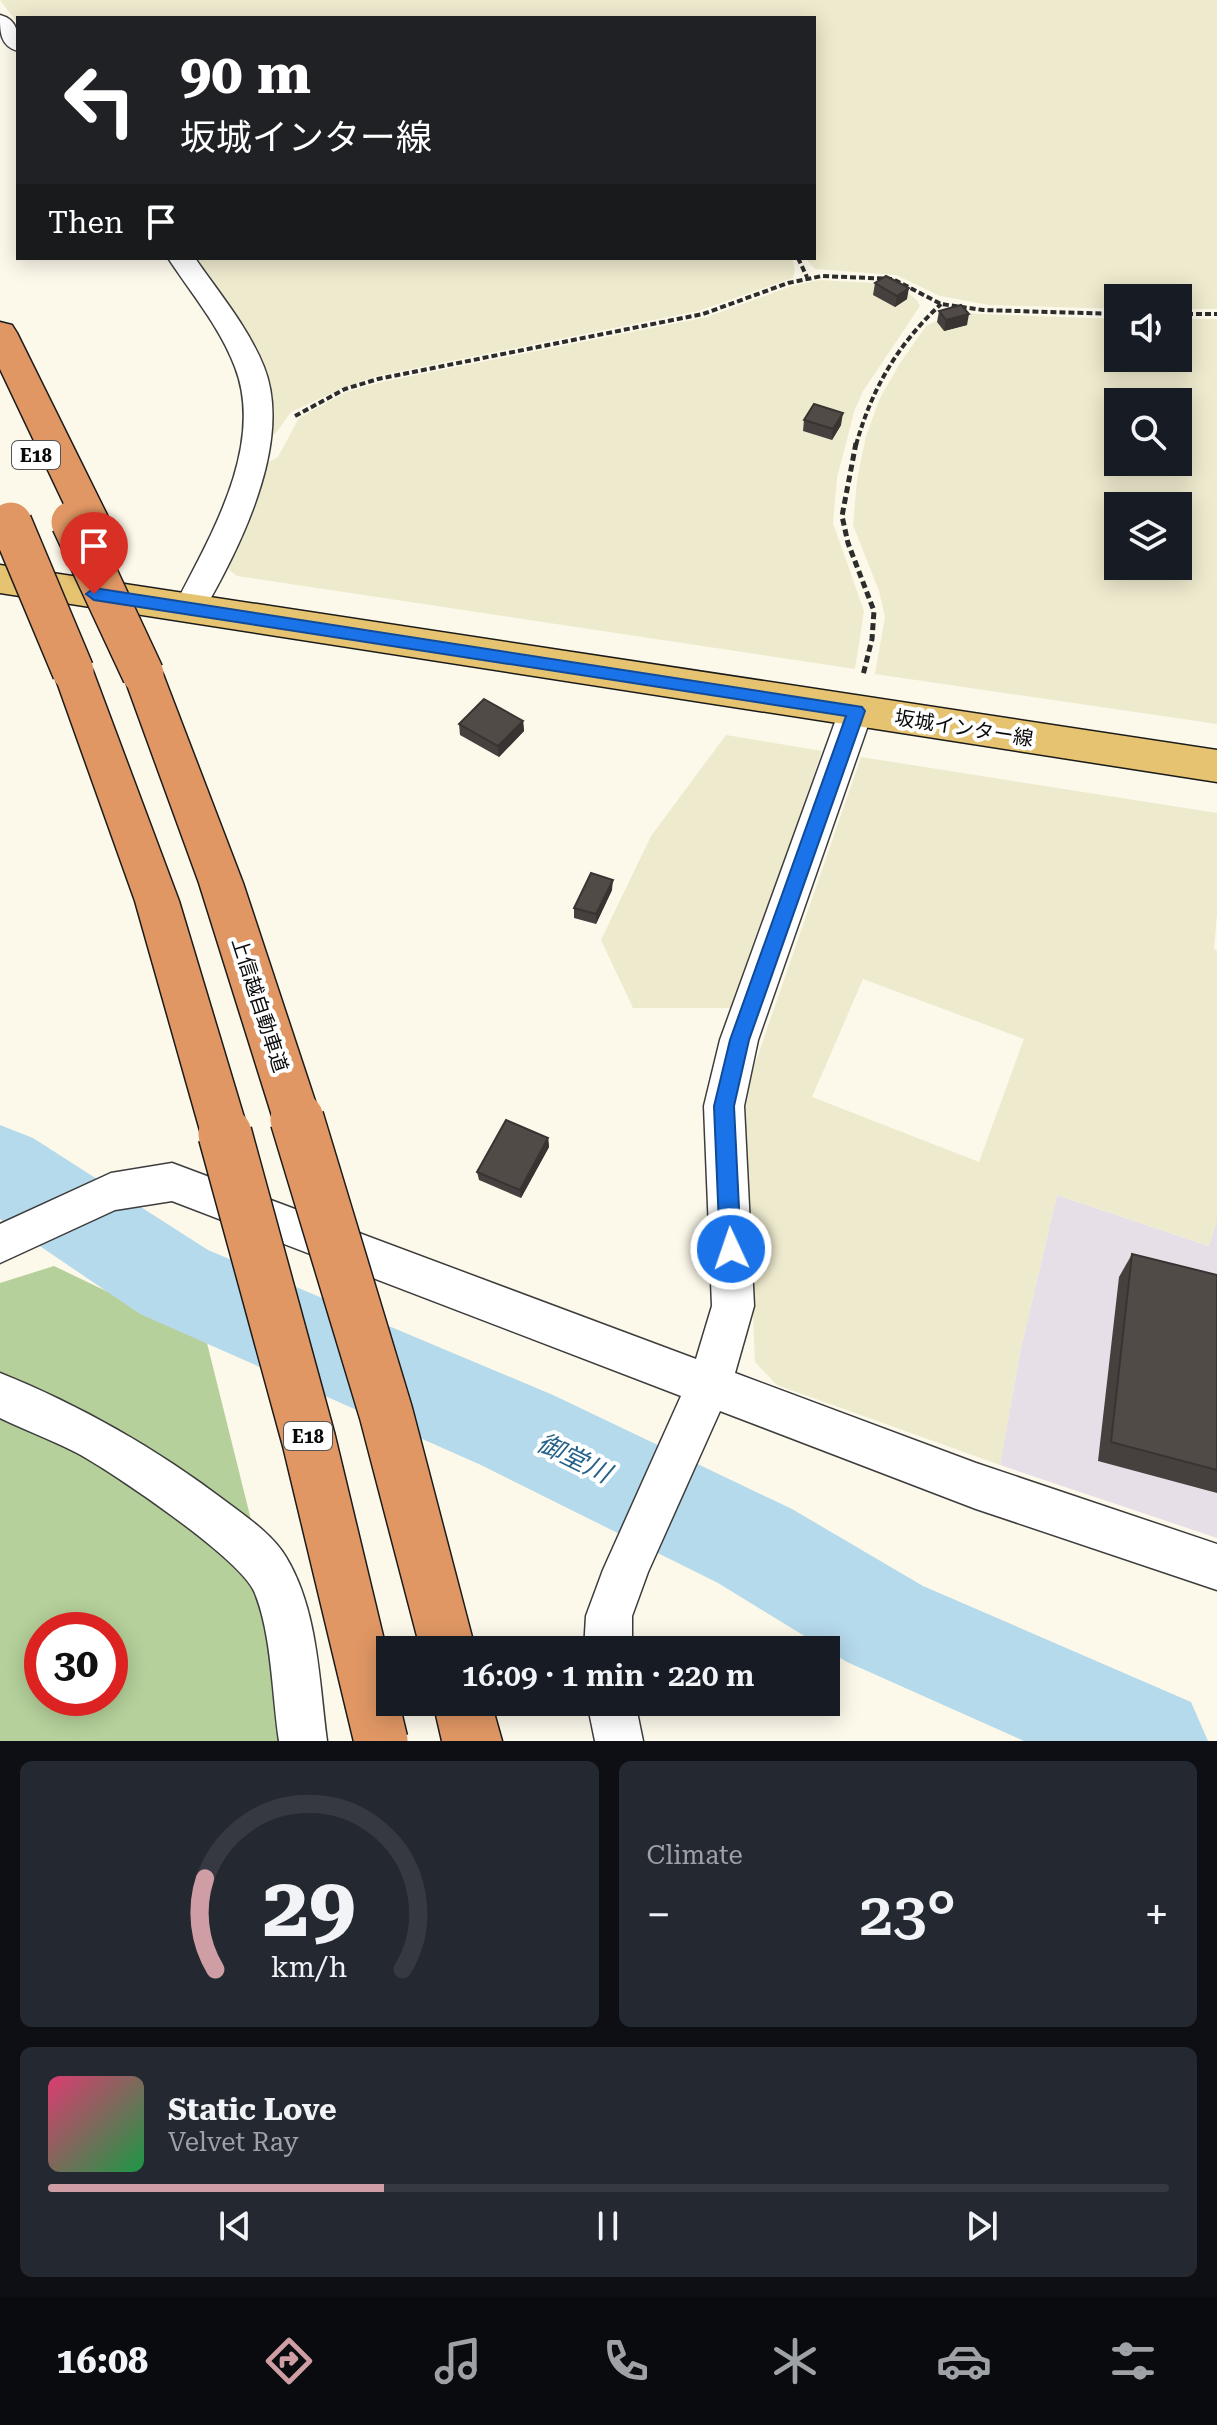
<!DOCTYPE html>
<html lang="en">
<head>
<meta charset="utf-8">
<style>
	:root { --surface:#171b24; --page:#242831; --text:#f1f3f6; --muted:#9ea1a6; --line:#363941; --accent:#cf9ea5 }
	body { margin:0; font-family:"Roboto Serif","Noto Sans JP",serif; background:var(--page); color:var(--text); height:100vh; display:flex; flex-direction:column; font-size:30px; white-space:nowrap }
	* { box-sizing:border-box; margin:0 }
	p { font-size:26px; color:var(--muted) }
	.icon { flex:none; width:44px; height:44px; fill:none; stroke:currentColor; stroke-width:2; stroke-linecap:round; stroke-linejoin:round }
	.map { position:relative; height:1741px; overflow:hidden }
	.panel { display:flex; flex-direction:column; gap:20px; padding:20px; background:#0d0f14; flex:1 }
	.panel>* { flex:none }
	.banner { position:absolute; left:16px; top:16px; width:800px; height:244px; border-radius:0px; box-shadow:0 4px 20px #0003; background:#202124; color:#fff; overflow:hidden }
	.controls { position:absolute; left:1104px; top:284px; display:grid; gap:16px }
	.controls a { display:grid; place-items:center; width:88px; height:88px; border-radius:0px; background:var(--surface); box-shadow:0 4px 20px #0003; font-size:40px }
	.speed { position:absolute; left:24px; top:1612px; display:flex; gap:16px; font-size:40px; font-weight:700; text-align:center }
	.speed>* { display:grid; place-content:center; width:104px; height:104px; border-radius:50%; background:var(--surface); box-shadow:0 4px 20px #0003; line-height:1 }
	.speed .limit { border:12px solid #d22; background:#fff; color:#111 }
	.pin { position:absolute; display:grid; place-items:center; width:68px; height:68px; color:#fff; margin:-82px -34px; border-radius:50% 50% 50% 0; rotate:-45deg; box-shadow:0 0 8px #0007 }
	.pin .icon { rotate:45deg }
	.me { position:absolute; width:88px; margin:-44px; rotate:357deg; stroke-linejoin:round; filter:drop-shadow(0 0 6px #0008) }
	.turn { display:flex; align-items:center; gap:28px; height:168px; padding:0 32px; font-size:36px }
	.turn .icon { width:104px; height:104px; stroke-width:2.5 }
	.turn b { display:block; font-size:56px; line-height:68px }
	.then { display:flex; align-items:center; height:76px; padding:0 32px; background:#0003; gap:16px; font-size:30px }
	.big { font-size:60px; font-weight:600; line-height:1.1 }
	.panel .widget { flex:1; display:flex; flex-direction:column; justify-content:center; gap:12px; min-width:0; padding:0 28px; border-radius:12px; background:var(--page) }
	.panel .dial { align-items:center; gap:0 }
	.dial svg { height:208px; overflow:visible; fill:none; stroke:var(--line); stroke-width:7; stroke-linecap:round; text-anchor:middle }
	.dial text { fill:var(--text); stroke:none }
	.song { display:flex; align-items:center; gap:24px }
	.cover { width:96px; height:96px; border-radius:12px; background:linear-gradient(135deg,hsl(340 70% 55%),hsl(140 70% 35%)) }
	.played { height:8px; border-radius:4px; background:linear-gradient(90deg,var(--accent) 30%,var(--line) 30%) }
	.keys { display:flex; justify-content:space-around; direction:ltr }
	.heat { display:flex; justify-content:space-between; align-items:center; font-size:44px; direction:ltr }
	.panel .tiles { flex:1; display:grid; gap:20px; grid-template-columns:1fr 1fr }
	.widget:last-child { grid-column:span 2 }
	.trip { position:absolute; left:376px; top:1636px; width:464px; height:80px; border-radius:0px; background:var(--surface); box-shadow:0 4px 20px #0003; font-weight:600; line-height:80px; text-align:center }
	.tabs { display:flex; height:128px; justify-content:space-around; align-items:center; background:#090b0e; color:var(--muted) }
	.tabs .icon { width:56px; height:56px }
	.tabs .selected { color:var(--accent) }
	.tabs b { font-size:36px; color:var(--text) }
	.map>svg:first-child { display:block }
</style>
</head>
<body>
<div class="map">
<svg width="1217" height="1741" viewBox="0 0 1217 1741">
	<rect width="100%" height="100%" fill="#fcf8ea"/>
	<path fill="#e7dfe8" d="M1057,1195l152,51 8,-27v319l-217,-73 20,-113z"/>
	<path fill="#eeeace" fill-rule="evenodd" d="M0,0h1217v309h-39v-11h-60v11l-129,-4 -49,-9 -44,-21 -81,-6 -10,-11h9v-240h-796v6z
		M196,258h596l3,12 -2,8 -95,33 -321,65 -32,11 -54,25 -16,22 -3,-1 -1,-44 -6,-21 -21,-38z
		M820,280l70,4 14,6 13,10 3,6 -57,85 -9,21 -17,66 -4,45 31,88 -9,58 -618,-93 -10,-8 38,-104 13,-7 21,-39 47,-26 40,-11 321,-64 85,-31z
		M954,313l164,6v39h60v-39h39v405l-342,-50 10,-57 -6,-26 -26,-66 4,-45 9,-44 14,-38 20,-35 26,-37zM1118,402h60v60h-60zM1118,506h60v60h-60z
		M726,735l96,16 -89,257h-100l-32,-68 50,-104z
		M861,757l356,56v101l-3,35 3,2v268l-8,27 -152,-51 -37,157 -20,113 -223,-80 -22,-23 -11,-252 4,-26zM863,979l161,60 -45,123 -167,-65z"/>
	<path fill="#b5d09a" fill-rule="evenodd" d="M54,1266l152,73 62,249 20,153h-288v-458zM42,1630h68v68h-68z"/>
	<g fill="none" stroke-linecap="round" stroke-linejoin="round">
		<path fill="#b5daec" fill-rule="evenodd" d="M0,1125l33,13 175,112 345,145 239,114 131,77 268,116 17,39h-184l-177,-79 -129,-79 -237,-118 -341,-151 -140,-95z"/>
		<defs>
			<path id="street" d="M0,15c19,5 18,20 18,36 -18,-5 -18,-19 -18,-36z
				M168,258h27c24,35 53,69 69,109 30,76 -26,185 -64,250l-11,4 -11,-4 -5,-8c35,-69 93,-162 62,-242 -15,-40 -44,-74 -67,-109z
				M856,698l12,4 5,9 -115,329 -14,66 10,200 -19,67 241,90 241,81v46l-241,-81 -256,-98 -72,161 -16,44v34h-48l2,-34 17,-46 78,-174 -509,-195 -57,9 -115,53v-39l111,-51 61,-10 524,196 16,-53 -8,-200 16,-66 119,-329 5,-9z
				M0,1373c82,33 157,76 228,130 20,15 45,32 58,54 32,53 33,124 41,184h-48c-7,-46 -7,-108 -25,-150 -16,-34 -140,-118 -177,-138 -25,-13 -52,-23 -77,-35z
				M587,1702h48l8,39h-48z"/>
			<path id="primary" d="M0,565l1217,185v32l-1217,-189z"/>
			<path id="highway" d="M0,322l12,3 5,8 95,192 -6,9 -13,4 -13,-4 -6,-9 -74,-156z
				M73,656l14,4 6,11 86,230 70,233 -7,15 -17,7 -17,-7 -7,-15 -66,-233 -82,-230 6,-11z
				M143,659l14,4 6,11 80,209 78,236 -7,15 -17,7 -17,-7 -7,-15 -74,-236 -76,-209 6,-11z
				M433,1702h58l11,39h-60z"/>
		</defs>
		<use href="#street" stroke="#3d3d3d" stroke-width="3"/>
		<use href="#primary" stroke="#1b1b1b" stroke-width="3"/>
		<use href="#highway" stroke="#1b1b1b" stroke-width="3"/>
		<path stroke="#2c2c2c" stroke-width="4" stroke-dasharray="6 3" stroke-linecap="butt" d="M798,258l9,19
			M1178,314h39
			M295,416l50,-27 33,-10 325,-65 85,-31 34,-7 71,3 48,25 42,6 135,4
			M856,445c16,-57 42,-101 85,-141"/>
		<path stroke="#2c2c2c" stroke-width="5" stroke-dasharray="7 4" stroke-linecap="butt" d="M856,443l-14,73 6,27 26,68 -2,28 -9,36"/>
		<use href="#street" fill="#fff" fill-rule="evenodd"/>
		<use href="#primary" fill="#e5c371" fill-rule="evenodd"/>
		<use href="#highway" fill="#e09764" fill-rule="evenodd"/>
		<defs>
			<path id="highway-bridge-far1" d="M72,522l71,152
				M11,523l62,148"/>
			<path id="highway-bridge" d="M297,1119l89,294 62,237
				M225,1134l84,307 72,300"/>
		</defs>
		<use href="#highway-bridge-far1" stroke="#1b1b1b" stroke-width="44" stroke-linecap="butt"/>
		<use href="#highway-bridge" stroke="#1b1b1b" stroke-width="56" stroke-linecap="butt"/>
		<use href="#highway-bridge-far1" stroke="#e09764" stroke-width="41"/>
		<use href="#highway-bridge" stroke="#e09764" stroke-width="53"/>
	</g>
	<path fill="#46403e" d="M875,283l32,16 -12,8 -22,-12z
		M939,311l28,14 -23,6 -7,-9z
		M804,420l37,5 -9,15 -29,-9z
		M523,721l1,10 -25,26 -39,-22 -1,-11z
		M612,890l-16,34 -22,-6v-10z
		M548,1138l1,9 -28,51 -42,-18 -2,-8z
		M1132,1254l85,21v218l-119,-32 21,-184z"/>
	<path fill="#393432" d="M909,288l-2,11 -12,8 2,-11z
		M969,314l-2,11 -23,6 2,-11z
		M843,413l-2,12 -9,15 1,-11z
		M523,721l1,10 -25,26 -1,-11z
		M613,880l-1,10 -16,34v-10z
		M548,1138l1,9 -28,51 -1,-8z"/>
	<path fill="#514b48" stroke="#393432" stroke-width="2" d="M886,276l23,12 -12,8 -22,-13z
		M961,305l8,9 -23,6 -7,-9z
		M814,404l29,9 -10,16 -29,-9z
		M484,699l39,22 -25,25 -39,-22z
		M591,873l22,7 -17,34 -22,-6z
		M506,1120l42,18 -28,52 -43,-18z
		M1132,1254l85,21v195l-106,-28z"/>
	<path fill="#1a73e8" stroke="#114b97" stroke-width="2" d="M94,588l768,119 3,4 -116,329 -15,66 7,143 -3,7 -7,3 -8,-3 -3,-7 -6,-143 16,-66 116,-324 -752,-116 -8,-6z"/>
	<g text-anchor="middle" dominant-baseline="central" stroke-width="8" stroke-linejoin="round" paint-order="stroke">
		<g fill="#fff" stroke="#545454" stroke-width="2">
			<rect x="12" y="441" width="48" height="28" rx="6"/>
			<rect x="284" y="1422" width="48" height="28" rx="6"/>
		</g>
		<g font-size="18" font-weight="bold" fill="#0a0a0a">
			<text x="36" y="455">E18</text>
			<text x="308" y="1436">E18</text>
		</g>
		<g font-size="20" fill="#0a0a0a" stroke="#fff">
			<text transform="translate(964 728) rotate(9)">坂城インター線</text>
			<text transform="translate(260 1005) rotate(72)">上信越自動車道</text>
		</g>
		<g font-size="26" font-style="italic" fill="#266289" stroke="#fff">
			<text transform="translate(574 1458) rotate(26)">御堂川</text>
		</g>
	</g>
</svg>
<div class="controls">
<a><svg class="icon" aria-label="sound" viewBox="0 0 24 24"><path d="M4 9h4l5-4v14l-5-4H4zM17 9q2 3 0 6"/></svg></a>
<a><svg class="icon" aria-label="search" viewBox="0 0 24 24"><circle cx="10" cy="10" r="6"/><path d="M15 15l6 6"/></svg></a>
<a><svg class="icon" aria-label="layers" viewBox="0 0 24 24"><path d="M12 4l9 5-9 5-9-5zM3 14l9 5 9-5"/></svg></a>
</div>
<div class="speed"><div class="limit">30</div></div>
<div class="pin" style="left:94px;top:594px;background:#d93025"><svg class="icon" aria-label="arrive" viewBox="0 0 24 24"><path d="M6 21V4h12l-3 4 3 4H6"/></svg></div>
<svg class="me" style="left:731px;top:1249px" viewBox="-20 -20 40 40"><circle r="17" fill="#1a73e8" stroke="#fff" stroke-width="3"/><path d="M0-11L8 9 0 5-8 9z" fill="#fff"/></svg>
<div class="trip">16:09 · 1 min · 220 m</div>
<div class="banner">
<div class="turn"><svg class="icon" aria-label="left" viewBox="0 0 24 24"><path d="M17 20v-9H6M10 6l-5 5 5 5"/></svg><div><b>90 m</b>坂城インター線</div></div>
<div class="then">Then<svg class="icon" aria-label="arrive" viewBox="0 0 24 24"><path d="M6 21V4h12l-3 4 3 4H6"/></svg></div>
</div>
</div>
<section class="panel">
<div class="tiles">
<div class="widget dial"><svg viewBox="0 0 100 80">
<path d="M14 69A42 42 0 1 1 86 69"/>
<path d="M14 69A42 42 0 0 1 10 34" stroke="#cf9ea5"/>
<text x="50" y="56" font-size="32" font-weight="700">29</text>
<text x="50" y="72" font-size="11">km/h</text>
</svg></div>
<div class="widget"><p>Climate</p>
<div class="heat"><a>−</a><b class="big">23°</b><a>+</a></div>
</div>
<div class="widget">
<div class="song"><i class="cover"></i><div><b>Static Love</b><p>Velvet Ray</p></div></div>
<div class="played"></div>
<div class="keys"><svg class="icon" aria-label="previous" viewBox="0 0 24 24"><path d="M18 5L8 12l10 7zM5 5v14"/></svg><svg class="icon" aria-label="pause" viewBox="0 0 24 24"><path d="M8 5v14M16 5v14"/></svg><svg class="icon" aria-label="next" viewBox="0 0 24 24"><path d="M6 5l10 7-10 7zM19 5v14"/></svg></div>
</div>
</div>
</section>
<nav class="tabs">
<b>16:08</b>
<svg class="icon selected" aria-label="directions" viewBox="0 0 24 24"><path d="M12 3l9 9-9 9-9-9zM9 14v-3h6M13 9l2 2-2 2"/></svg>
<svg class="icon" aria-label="music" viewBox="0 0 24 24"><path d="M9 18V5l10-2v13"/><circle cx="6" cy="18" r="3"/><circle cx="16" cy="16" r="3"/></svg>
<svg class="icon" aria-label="phone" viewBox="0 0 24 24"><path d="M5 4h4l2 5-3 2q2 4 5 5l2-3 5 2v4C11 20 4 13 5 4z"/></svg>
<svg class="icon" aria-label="climate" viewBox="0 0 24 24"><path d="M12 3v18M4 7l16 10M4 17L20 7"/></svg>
<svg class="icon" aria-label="car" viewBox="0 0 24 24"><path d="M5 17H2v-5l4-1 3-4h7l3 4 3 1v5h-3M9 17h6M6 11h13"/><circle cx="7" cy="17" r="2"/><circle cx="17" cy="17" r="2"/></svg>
<svg class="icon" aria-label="filters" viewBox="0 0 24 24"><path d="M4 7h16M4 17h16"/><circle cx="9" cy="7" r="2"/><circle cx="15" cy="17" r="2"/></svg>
</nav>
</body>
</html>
